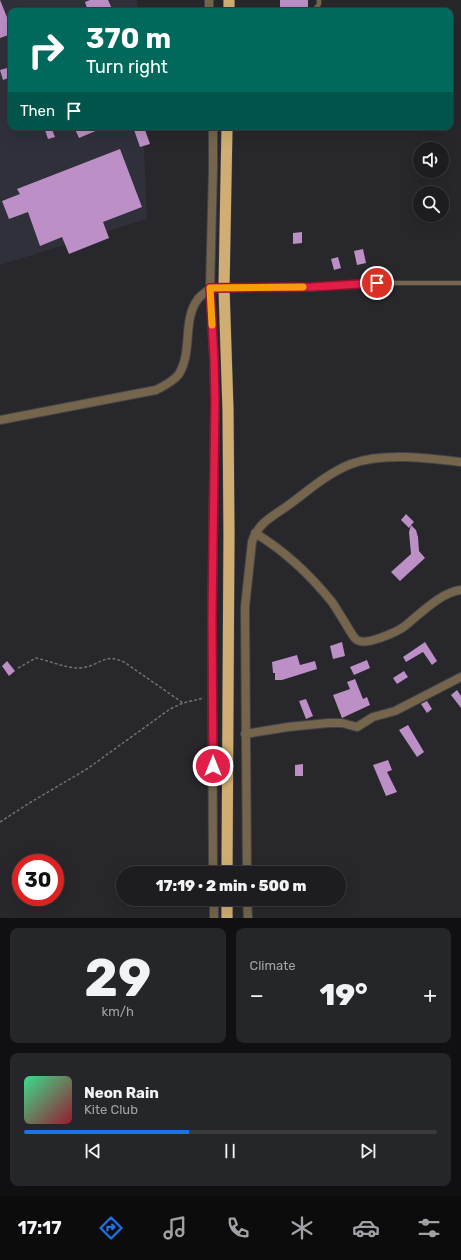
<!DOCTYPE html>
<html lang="en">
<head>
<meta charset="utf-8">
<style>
	:root { --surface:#1d1d21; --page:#25262a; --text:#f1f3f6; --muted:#a0a2a5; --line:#3b3b3f; --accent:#1a73e8 }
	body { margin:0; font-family:Rubik,sans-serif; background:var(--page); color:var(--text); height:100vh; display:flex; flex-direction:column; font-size:15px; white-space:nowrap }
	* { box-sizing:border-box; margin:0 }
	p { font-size:13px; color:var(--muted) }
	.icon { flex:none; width:22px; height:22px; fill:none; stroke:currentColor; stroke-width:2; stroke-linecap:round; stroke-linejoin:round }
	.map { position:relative; height:918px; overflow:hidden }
	.details { display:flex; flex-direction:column; gap:10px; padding:10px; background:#101012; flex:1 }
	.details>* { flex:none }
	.hud { position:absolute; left:8px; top:8px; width:445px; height:122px; border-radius:8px; box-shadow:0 4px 16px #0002,0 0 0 1px var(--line); background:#00695c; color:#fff; overflow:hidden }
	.tools { position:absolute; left:413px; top:142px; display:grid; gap:8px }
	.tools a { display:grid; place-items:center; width:36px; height:36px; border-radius:50%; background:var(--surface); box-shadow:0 4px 16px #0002,0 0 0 1px var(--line); font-size:20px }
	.speed { position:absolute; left:12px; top:854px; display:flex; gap:8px; font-size:20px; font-weight:700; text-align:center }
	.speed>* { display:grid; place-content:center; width:52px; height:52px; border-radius:50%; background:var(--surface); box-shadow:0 4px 16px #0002,0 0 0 1px var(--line); line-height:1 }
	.speed .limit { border:6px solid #d22; background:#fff; color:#111 }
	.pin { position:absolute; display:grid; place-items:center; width:34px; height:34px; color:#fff; margin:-17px; border:2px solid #fff; border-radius:50%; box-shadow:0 1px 4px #0007 }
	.me { position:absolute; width:44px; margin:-22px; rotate:0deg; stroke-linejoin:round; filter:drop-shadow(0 0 3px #0008) }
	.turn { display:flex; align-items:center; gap:14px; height:84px; padding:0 12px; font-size:18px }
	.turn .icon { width:52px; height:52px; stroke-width:2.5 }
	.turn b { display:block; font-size:28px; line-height:34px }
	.then { display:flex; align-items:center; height:38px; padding:0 12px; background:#0003; gap:8px; font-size:15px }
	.big { font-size:30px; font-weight:800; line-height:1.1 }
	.details .widget { flex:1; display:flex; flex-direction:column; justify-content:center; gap:6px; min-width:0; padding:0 14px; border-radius:8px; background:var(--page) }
	.details .dial { align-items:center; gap:0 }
	.dial b { font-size:52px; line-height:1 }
	.song { display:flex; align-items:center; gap:12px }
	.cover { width:48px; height:48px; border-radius:6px; background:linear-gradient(135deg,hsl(150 70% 55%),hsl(350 70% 35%)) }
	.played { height:4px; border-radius:2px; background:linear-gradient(90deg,var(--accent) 40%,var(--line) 40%) }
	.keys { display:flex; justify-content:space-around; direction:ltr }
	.heat { display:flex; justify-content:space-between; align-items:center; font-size:22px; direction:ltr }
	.details .tiles { flex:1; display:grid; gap:10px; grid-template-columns:1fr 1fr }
	.widget:last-child { grid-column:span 2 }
	.trip { position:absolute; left:116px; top:866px; width:230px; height:40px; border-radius:20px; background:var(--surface); box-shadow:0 4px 16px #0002,0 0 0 1px var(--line); font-weight:800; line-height:40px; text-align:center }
	.dock { display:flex; height:64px; justify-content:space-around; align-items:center; background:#0c0c0d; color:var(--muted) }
	.dock .icon { width:28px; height:28px }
	.dock .on { color:var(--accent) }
	.dock b { font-size:18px; color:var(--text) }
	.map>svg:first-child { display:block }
</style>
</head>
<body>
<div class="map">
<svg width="461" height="918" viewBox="0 0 461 918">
	<rect width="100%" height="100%" fill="#27272c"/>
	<path fill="#2f303a" d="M0,0h137l1,11h-127v116h132l4,92 -147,46z"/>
	<path fill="#bc8fc6" d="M0,0l11,27v7l-11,4z
		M90,0h18l5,11h-25l-3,-9z
		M280,0h28v8l-28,1z
		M11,67v10l-8,3 -3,-10z
		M44,127h7l4,10 -7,2z
		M74,127h31l-26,11z
		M133,127h11l6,17 -10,3z
		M120,149l22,58 -39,15 6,16 -40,16 -7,-17 -22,9 -12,-34 -19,7 -7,-18 18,-7 -3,-5z
		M302,232v11l-9,1v-11z
		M363,249l3,14 -9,2 -3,-14z
		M338,257l3,11 -7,2 -3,-11z
		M406,514l8,8 -3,3 5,5 2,7 1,14 6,7 -25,23 -9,-9 20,-18 -2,-22 2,-7 -2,3 -8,-8z
		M342,642l3,14 -12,3 -3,-13z
		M425,642l12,19 -5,4 -9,-13 -17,10 -3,-5z
		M297,655l3,10 15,-4 2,8 -35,11h-7v-7h-2l-1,-11z
		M367,660l3,8 -16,7 -4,-8z
		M7,661l8,10 -6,5 -7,-10z
		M404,671l4,6 -11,7 -4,-6z
		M355,679l8,20 4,-2 3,8 -28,13 -9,-23 17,-6 -3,-7z
		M457,690l4,6v12l-10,-13z
		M306,699l7,17 -7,3 -7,-18z
		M427,701l5,8 -5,4 -6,-9z
		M408,725l16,27 -7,5 -18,-27z
		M388,760l4,10 -5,2 10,20 -11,4 -13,-31z
		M303,764v12h-8v-11z"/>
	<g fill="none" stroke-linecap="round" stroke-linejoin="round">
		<defs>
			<path id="service" d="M314,11l5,-7v-4
				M225,288l87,-1 65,-4h84"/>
			<path id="minor" d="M209,0v11
				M213,127v43l-3,119 4,69 1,43 -3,217 1,255
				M0,420l156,-30c8,-4 18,-9 23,-16 14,-23 3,-54 19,-75 3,-4 8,-7 12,-10l14,-1
				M255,533c28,17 56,43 77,69 6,9 12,19 18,29 2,3 4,7 7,9 9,6 40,-8 48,-14 15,-12 36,-34 56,-36
				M245,734l43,-7 40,-4h14l15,4 16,-10 22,-6 66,-34
				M247,873l-2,-266 7,-65c6,-20 22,-26 38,-38 19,-14 38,-31 61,-40 31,-12 78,-6 110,-2
				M214,899v19
				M247,899l1,19"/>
			<path id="trunk" d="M229,0v11
				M227,873l2,-339 -1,-124 -4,-122 3,-161
				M227,899v19"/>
		</defs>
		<use href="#service" stroke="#444448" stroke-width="5.5"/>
		<use href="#minor" stroke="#444448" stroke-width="10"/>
		<use href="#trunk" stroke="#444448" stroke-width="12"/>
		<path stroke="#707074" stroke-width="1.5" stroke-dasharray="3 2" stroke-linecap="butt" d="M18,668l18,-10c14,3 29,10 43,10 21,-1 24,-16 45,-6l59,41
			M0,822l31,-20 56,-33 83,-60 13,-6 21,-5"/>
		<use href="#service" stroke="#74654c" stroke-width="4"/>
		<use href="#minor" stroke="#74654c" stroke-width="8"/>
		<use href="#trunk" stroke="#d0ae73" stroke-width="11"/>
	</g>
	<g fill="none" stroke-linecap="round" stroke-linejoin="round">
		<defs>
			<path id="route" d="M213,766l-1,-148 3,-217 -1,-43 -4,-70 102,-1 65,-4"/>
		</defs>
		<use href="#route" stroke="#92132f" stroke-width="10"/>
		<use href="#route" stroke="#e11d48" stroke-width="7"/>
		<path stroke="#f59e0b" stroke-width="7" d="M212,325l-2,-37 93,-1"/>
	</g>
</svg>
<div class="tools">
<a><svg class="icon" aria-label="sound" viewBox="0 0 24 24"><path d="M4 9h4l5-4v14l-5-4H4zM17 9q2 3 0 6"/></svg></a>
<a><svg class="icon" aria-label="search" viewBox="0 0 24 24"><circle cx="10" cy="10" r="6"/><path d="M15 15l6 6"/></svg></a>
</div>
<div class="speed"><div class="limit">30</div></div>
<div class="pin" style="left:377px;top:283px;background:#d93025"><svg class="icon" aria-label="arrive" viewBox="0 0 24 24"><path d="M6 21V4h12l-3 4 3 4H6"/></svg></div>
<svg class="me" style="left:213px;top:766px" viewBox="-20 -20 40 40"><circle r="17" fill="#e11d48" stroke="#fff" stroke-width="3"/><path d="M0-11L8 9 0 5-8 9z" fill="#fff"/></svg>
<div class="trip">17:19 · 2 min · 500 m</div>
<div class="hud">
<div class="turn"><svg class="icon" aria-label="right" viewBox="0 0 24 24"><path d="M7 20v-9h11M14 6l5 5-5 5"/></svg><div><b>370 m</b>Turn right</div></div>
<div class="then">Then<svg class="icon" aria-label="arrive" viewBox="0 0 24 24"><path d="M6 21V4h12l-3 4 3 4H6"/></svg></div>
</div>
</div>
<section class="details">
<div class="tiles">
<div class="widget dial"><b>29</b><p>km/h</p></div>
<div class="widget"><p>Climate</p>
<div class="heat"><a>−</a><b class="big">19°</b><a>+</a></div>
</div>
<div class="widget">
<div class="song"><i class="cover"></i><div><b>Neon Rain</b><p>Kite Club</p></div></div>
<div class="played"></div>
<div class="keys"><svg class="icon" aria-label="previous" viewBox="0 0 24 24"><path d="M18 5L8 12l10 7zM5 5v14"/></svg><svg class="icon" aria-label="pause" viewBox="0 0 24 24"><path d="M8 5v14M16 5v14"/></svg><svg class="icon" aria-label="next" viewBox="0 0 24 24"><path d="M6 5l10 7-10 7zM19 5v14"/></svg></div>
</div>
</div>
</section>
<nav class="dock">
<b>17:17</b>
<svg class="icon on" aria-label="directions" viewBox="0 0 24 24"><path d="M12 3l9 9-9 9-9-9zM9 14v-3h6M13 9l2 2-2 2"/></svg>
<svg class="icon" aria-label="music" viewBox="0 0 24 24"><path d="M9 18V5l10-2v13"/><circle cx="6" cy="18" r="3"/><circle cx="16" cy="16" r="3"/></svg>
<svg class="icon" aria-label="phone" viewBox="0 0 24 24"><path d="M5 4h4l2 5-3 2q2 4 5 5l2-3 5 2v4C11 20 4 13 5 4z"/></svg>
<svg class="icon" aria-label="climate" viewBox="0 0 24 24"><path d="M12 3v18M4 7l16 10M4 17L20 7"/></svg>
<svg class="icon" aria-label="car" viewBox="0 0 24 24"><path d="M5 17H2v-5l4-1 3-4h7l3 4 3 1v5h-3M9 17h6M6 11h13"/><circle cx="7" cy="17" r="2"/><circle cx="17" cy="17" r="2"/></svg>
<svg class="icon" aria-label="filters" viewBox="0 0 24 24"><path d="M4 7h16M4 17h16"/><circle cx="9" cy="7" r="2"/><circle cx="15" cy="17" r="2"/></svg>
</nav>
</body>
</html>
